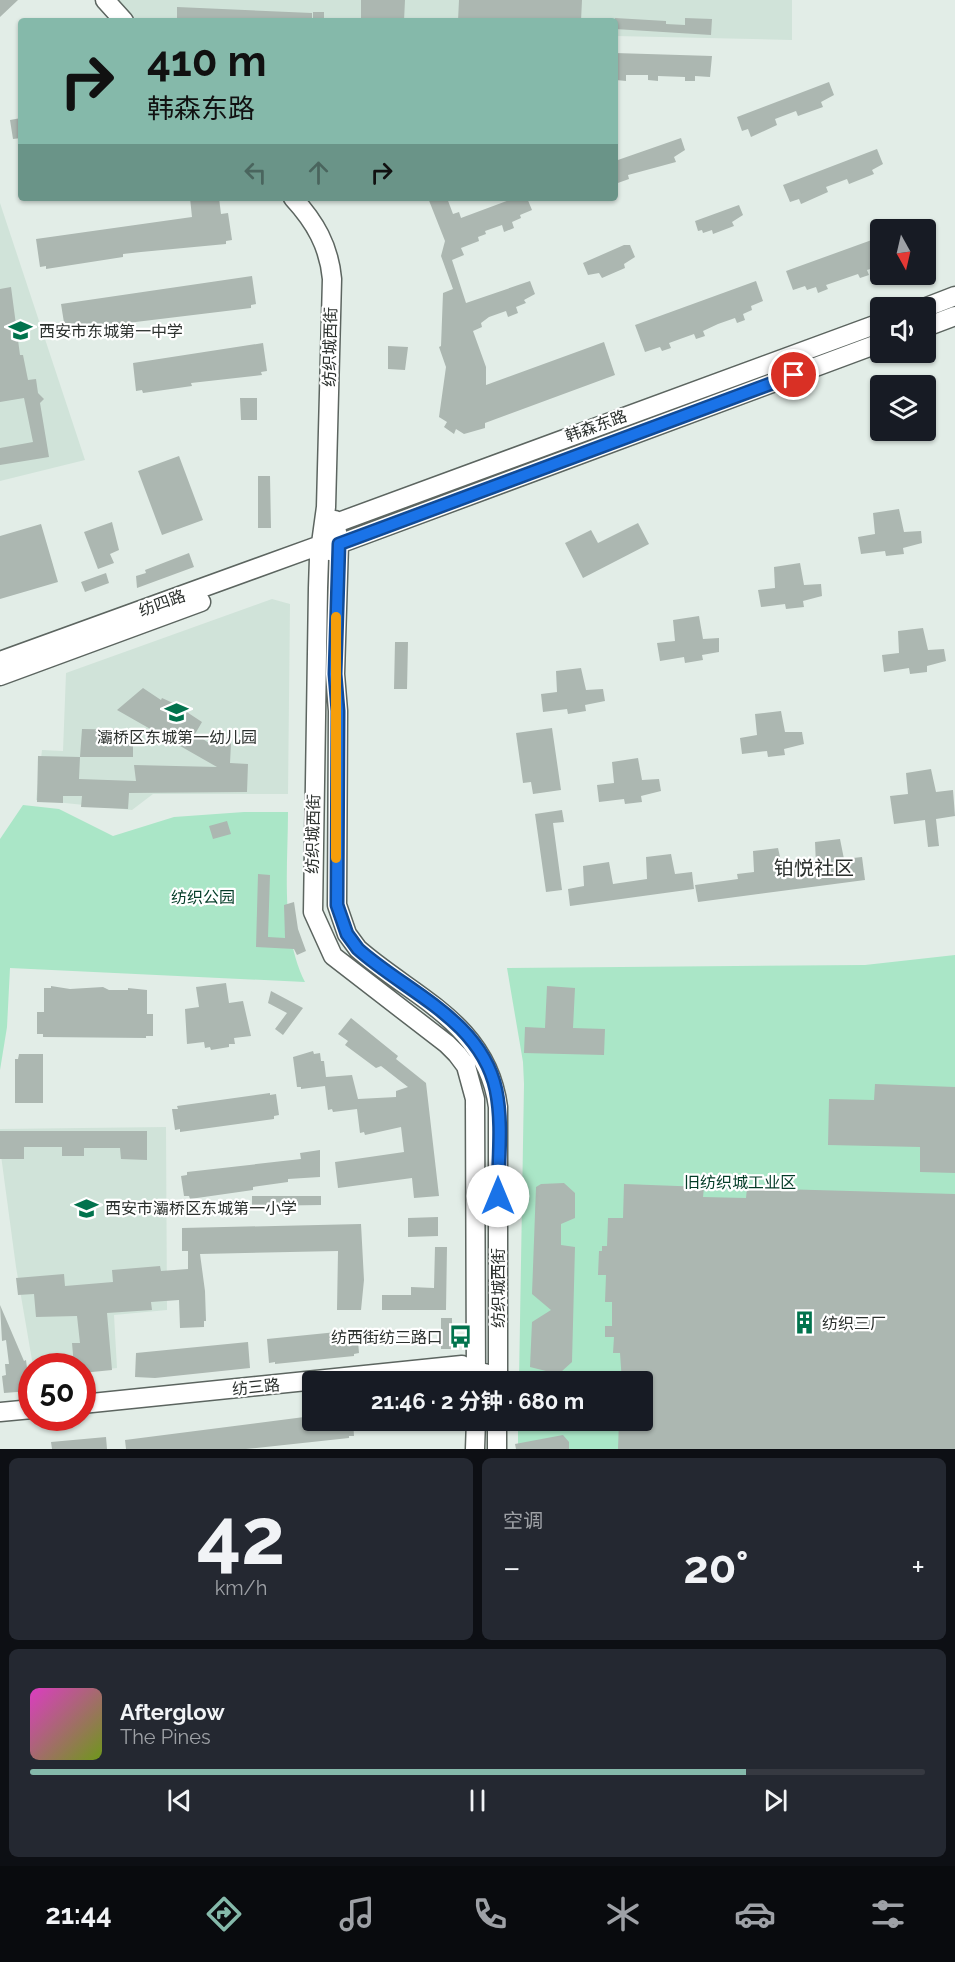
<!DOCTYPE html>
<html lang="zh">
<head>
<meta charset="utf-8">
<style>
	:root { --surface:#171b24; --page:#242831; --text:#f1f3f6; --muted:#9ea1a6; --line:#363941; --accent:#85b9aa }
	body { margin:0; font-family:Raleway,"Noto Sans SC",sans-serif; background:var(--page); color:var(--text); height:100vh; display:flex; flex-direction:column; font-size:22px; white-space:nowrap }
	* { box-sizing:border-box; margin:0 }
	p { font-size:20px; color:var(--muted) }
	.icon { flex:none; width:33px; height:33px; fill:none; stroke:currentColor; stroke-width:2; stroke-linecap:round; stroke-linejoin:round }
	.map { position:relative; height:1449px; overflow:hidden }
	.drawer { display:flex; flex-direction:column; gap:9px; padding:9px; background:#0d0f14; flex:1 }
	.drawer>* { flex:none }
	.guide { position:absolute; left:18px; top:18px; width:600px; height:183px; border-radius:6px; box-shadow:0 2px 4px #0004; background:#85b9aa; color:#111; overflow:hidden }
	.needle { width:39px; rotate:172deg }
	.fabs { position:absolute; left:870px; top:219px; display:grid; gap:12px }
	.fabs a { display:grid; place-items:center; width:66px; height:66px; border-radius:6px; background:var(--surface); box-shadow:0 2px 4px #0004; font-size:30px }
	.speed { position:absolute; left:18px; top:1353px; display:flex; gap:12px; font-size:30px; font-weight:700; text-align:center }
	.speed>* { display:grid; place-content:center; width:78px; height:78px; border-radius:50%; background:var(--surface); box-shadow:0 2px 4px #0004; line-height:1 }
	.speed .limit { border:9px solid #d22; background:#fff; color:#111 }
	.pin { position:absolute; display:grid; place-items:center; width:51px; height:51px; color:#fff; margin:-26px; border:3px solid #fff; border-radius:50%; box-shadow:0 2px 6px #0007 }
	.me { position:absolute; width:66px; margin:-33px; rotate:0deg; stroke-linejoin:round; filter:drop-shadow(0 0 4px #0008) }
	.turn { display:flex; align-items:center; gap:21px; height:126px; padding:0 30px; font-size:27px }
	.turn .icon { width:78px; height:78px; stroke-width:2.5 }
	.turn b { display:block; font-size:42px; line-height:51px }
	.lanes { display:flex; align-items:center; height:57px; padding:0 30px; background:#0003; justify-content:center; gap:30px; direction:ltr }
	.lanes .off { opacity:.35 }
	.big { font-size:45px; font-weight:700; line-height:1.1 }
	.drawer .card { flex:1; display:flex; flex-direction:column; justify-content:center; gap:9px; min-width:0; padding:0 21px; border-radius:9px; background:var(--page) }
	.drawer .dial { align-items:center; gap:0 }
	.dial b { font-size:78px; line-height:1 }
	.song { display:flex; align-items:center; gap:18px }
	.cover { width:72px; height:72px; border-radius:9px; background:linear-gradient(135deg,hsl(310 70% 55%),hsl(80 70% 35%)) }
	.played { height:6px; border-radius:3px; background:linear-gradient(90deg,var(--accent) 80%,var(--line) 80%) }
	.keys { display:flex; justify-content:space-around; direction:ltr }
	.heat { display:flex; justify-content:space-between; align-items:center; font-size:33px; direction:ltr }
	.drawer .tiles { flex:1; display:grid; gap:9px; grid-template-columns:1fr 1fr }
	.card:last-child { grid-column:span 2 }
	.trip { position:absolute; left:302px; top:1371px; width:351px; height:60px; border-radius:6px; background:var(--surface); box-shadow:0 2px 4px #0004; font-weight:700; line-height:60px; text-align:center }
	.menu { display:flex; height:96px; justify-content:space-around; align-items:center; background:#090b0e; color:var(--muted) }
	.menu .icon { width:42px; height:42px }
	.menu .selected { color:var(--accent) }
	.menu b { font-size:27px; color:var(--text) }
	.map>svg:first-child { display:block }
</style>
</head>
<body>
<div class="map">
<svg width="955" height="1449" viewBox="0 0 955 1449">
	<rect width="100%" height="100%" fill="#e2ede7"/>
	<path fill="#d0e3d9" d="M109,0h683v40l-177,-4v-15h-489z
		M0,203l85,257 -85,21z
		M272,599l18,5 -2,190h-135l-21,16 -96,-10 6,-50 21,1 3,-78z
		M166,1127l1,183 -53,5 3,53 -34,4 -1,-6h-49l-17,-99 -16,-119v-19z"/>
	<path fill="#aae6c7" d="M23,805l36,4 54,27 61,-19 70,-5h44c0,56 -8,119 17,170l-295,-14 -3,59 -7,43v-231z
		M955,955v494h-437v-28l124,-1v-38l-123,-1 5,-297 -1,-22 -16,-94 358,-3z"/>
	<path fill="#acb7b1" d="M0,0h18l-18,17z
		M361,0h44l-1,21h-43z
		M459,0h123l-1,21h-123z
		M177,7l135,6v8h-135z
		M313,12h11v9h-11z
		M615,18l51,3v3l19,1v-7l27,1 -1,16 -96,-6z
		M615,53l97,3 -2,21 -15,-1v5h-10v-4l-27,-1v5l-10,-1v-5h-22v6l-10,-1z
		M829,82l5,13 -13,7 2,5 -25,9 -2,-5 -21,8 2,6 -26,12 -3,-8 -6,2 -5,-14z
		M21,118v20l-8,1 -3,-19z
		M681,138l4,12 -11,7 2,5 -48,13 1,4 -14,5v-23z
		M877,149l6,15 -11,6 2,4 -25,10 -2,-5 -21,8 2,5 -27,12 -2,-5 -9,3 -7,-17z
		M190,198h29l2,16 7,-1 4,27 -6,1v3l-85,8 -18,2v3l-77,12v-3l-6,1 -4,-28 156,-22z
		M428,198h19l6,16 6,-2 2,6 54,-20h12l5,12 -12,5 1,3 -9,4 2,6 -10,4 -2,-7 -17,6 1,3 -8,3 1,4 -18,7 3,7 -12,5 14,43 64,-22 5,13 -11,6 2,3 -10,4 2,6 -10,4 -2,-6 -17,6 -8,6 1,4 -9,4 13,36v18l118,-43 11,33 -130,48v5l-21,6 -8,-5 -2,5 -10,-7 3,-5 -8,-5 7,-50 -7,-20 2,-1 2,-53 10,-4 -12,-33 4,-15z
		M739,205l4,10 -11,7 2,4 -21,8 -1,-4 -9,3 -1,-3 -4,1 -3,-10z
		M880,237v29l-13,4 2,5 -9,3 -2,-4 -32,11 2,4 -10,4 -2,-6 -9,3 -2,-4 -12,4 -7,-19z
		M624,245h6l5,12 -11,7 1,4 -23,10 -3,-5 -11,2 -5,-12z
		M252,276l4,28 -5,1v3l-132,16 1,4 -54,7 -5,-31z
		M756,281l7,20 -12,5 1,4 -9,4 2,6 -8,3 -2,-5 -17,6 -15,7 2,5 -9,3 -2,-5 -25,9 2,5 -9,3 -2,-4 -15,5 -10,-27z
		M11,287l9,68h3l5,25 8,-1 2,14 6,6 -4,4 9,54 -49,8v-17l33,-6 -9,-44 -24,4v-113z
		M263,343l4,28 -6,1 1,3 -71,8 1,3 -49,7 -1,-3 -6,1 -3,-28z
		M388,346l20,1 -3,23 -17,-1z
		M240,398h17v22h-16z
		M179,456l24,64 -41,15 -24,-64z
		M258,476h12l1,52h-13z
		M899,509l5,23 17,-1 1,12 -19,5 1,6 -18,2 -1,-5 -24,3 -3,-17 17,-3 -2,-21z
		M112,522l7,28 -9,4 4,9 -16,6 -14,-37z
		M638,523l11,21 -66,34 -18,-35 26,-13 7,13z
		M41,524l17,58 -58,17v-63z
		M189,553l5,14 -57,21 -1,-12 10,-3 -1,-3z
		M800,563l4,22 17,-1 1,12 -19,5 1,6 -18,2 -1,-5 -24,3 -3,-17 17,-2 -1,-21z
		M106,573l3,10 -24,9 -4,-10z
		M699,616l4,23 16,-1v14l-17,3 1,5 -18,3 -1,-6 -24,4 -3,-18 18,-2 -2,-21z
		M923,628l5,22 16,-1 2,12 -19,5v6l-17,2 -1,-6 -25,4 -2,-17 17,-2 -1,-22z
		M395,642h13l-1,47h-13z
		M581,668l5,22 17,-1 2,12 -20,4 1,6 -18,3 -1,-5 -24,3 -2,-18 16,-2 -1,-21z
		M143,688l18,12 1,-2 11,5 29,19 -7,12 14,9 9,-7 9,1 4,6 -1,20 18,1 -1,28 -118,1 -1,16 -47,-2 1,-11h-19v7l-26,-1 1,-46 42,1 -1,22 57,2 -2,-16 83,2 -100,-57z
		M781,711l4,21h17l2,12 -20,5 1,6 -17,2 -1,-6 -25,3 -2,-16 17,-3 -2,-21z
		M552,728l9,62 -28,4 -2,-12 -8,1 -7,-50z
		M82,729l51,1v27h-53z
		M638,758l4,22 17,-1 2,12 -20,5 1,6 -17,2 -1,-5 -25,3 -2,-17 17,-2 -2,-21z
		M931,769l5,23 17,-2 2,26 -19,3 3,27 -11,1 -3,-27 -31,4 -4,-28 18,-2 -2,-21z
		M562,810l2,12 -11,1 9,67 -16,2 -11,-78z
		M227,821l4,13 -18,5 -4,-13z
		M840,839l4,20 18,-2 3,23 -167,22 -3,-17 43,-6 -1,-5 17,-2 -1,-21 25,-3 5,22 22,-3 11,-2 -1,-23z
		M671,854l4,20 17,-2 2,17 -124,17 -2,-17 16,-3 -1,-20 26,-4 4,22 34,-5 -1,-22z
		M258,874l12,1 -2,62 17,1 -1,-33 10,-3 4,27 8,22 -9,4 -3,-6 -38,-2z
		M226,983l3,20 14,-2 8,35 -17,2 1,6h-6v3l-18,3 -1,-3 -5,1 -1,-6 -17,2 -2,-35 14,-2 -3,-20z
		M51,986l19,3 33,-2 6,3h19v-2l19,2v24h6v22h-7v2l-103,-1v-3h-6v-22h7v-24h7z
		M547,986l28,2 -2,40 32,1 -1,26 -80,-2 1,-26 20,1z
		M271,991l32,17 -20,27 -8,-6 12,-16 -19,-10z
		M351,1018l42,34 5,4 -2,3 30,24 13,113 -25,2 -2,-20 -74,10 -3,-26 69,-10 -3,-25 -36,8 -1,-3 -4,1 -3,-24 -24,3 -1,-3 -4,1 -3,-24 -24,3v-2h-4l-4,-30 20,-6 1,3 6,-1 1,8h3l2,16 26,-2 6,24 38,-2v-6l12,-4 -27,-21 -5,2 -31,-23 3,-4 -10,-7z
		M19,1054h24v49h-28v-44h3z
		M875,1084l80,3v86l-35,-1v-25l-92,-2 1,-46 45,1z
		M270,1093v2l6,-1 3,21 -5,1v3l-94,13v-3l-5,1 -3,-21h6l-1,-3z
		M0,1131h147v29l-26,-1 -1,-11h-36v8h-22v-9h-38v12h-24z
		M320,1150v27l-32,2v3l-35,5v3l-63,9 -1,-3h-5l-3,-20 6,-1v-3l114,-13 -1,-6z
		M564,1183l11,10v25l-14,6v21l14,2 -3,115 -11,10h-11l-20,-5 2,-45 19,-12 -19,-16 4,-107 5,-3z
		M624,1184l80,3 -1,10 43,1 1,-10 208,6v255h-337l1,-29h23v-38h-20l-2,-29h-7l1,-16h-9v-11h7v-24h-7l1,-27h-8l1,-24h3v-5h5l1,-28h15z
		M252,1196h69v9l-69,1z
		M438,1217v19l-30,1v-19z
		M361,1224l3,56 -3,30h-24l1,-59 -138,3 5,37 1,30h-2v6l-24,1 -1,-28 -28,2 1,8 -45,3 5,57 -30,3v-7h-8l-2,-23h8l-3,-27 -41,1 -2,-23 -16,1 -2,-17 48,-4 1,12 48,-4 -1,-12 48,-4 1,5 27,-2v-18h-6v-23z
		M435,1247h12l-1,63h-64v-15h29v-8l23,1z
		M0,1305l24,56 2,-1 4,31 -26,2 -2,-17 4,-1 -1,-11h4l-3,-24 -4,1z
		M441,1318h11v31h-11z
		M357,1330l2,23 -5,1v2l-79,8v-2l-6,1 -2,-24z
		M248,1342l2,26 -95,10 -20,-1 1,-24z
		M312,1416v4h41l1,16h-5v2l-103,11h-120l-1,-9z
		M563,1435l6,7v7h-53l-1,-5z
		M106,1437l1,12h-55l-1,-7z"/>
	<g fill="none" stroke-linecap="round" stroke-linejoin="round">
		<defs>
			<path id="secondary" d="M105,0l19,21
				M293,198c22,24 36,48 39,81l-6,228 -7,51 -1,30 -5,324 20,44 114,88 10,10 9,12 9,33 1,283
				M924,308l31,-12
				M926,327l29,-11
				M335,520l4,24 -4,130 3,37 -1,194 10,29 11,15c56,49 129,74 140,158v275
				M330,551l9,-7 541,-201
				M0,661l323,-117 13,-21 544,-200
				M0,676l201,-74
				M82,1404l380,-39 14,8h9
				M0,1412l32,-3
				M475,1449l1,-29
				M497,1449v-29"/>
		</defs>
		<use href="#secondary" stroke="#5c6560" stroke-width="21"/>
		<use href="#secondary" stroke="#fff" stroke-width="18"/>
	</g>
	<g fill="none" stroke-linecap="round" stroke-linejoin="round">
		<defs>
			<path id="route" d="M498,1196c0,-35 5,-72 -2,-106 -15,-70 -90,-98 -138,-141l-11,-15 -10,-29 1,-194 -3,-37 4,-130 455,-169"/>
		</defs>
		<use href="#route" stroke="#114b97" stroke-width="15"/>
		<use href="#route" stroke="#1a73e8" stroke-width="10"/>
		<path stroke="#f59e0b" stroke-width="10" d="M336,617v241"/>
	</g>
	<defs>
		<symbol id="school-bare" viewBox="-9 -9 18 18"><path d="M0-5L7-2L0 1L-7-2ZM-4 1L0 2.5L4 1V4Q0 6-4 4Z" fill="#01734d" stroke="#fff" stroke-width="2.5" paint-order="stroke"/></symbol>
		<symbol id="building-bare" viewBox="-9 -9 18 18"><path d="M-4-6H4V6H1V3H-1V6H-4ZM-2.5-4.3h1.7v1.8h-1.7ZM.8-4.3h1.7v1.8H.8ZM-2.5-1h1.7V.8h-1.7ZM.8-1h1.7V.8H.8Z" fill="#01734d" stroke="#fff" stroke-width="2.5" paint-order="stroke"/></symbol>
		<symbol id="bus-bare" viewBox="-9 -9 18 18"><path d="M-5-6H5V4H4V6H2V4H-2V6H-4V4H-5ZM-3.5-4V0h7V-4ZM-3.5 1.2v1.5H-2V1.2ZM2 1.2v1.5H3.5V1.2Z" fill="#01734d" stroke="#fff" stroke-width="2.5" paint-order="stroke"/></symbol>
	</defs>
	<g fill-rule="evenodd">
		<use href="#school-bare" x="4" y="314" width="33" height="33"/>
		<use href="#school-bare" x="160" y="696" width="33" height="33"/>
		<use href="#school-bare" x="70" y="1192" width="33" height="33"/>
		<use href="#building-bare" x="788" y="1306" width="33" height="33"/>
		<use href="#bus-bare" x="444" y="1320" width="33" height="33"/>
	</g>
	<g text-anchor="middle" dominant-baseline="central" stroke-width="4.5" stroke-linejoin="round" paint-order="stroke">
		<g font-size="16" fill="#2c312e" stroke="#fff" text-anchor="start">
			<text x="39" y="331">西安市东城第一中学</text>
			<text x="177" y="737" text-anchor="middle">灞桥区东城第一幼儿园</text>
			<text x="105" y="1208">西安市灞桥区东城第一小学</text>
			<text x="822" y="1323">纺织三厂</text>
			<text x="443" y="1337" text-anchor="end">纺西街纺三路口</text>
		</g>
		<g font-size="16" fill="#2c312e" stroke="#fff">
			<text transform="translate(330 347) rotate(-89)">纺织城西街</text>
			<text transform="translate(596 426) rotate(-20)">韩森东路</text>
			<text transform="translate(162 603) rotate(-20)">纺四路</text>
			<text transform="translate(313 834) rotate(-89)">纺织城西街</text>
			<text transform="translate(498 1288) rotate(-90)">纺织城西街</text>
			<text transform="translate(256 1387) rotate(-6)">纺三路</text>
		</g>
		<g font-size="16" fill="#033c27" stroke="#fff">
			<text x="203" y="897">纺织公园</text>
			<text x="740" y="1182">旧纺织城工业区</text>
		</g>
		<g font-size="20" fill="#2c312e" stroke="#fff">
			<text x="814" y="868">铂悦社区</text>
		</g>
	</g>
</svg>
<div class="fabs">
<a><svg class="needle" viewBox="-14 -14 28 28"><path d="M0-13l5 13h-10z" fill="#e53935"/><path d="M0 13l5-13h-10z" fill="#9ea1a6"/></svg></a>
<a><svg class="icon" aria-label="sound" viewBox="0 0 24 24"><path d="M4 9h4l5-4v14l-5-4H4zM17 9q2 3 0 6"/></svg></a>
<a><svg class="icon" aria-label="layers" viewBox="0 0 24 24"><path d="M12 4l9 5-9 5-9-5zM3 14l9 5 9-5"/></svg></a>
</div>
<div class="speed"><div class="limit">50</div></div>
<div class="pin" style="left:794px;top:375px;background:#d93025"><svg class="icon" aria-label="arrive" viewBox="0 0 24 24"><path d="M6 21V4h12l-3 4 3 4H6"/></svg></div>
<svg class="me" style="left:498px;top:1196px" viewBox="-20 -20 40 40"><circle r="19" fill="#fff"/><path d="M0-13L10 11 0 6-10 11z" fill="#1a73e8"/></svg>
<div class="trip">21:46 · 2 分钟 · 680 m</div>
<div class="guide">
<div class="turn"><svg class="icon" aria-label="right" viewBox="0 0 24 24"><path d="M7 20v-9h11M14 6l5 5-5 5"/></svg><div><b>410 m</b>韩森东路</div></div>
<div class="lanes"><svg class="icon off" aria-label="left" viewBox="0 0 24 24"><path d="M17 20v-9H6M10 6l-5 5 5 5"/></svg><svg class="icon off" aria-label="ahead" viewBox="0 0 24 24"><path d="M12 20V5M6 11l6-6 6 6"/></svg><svg class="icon" aria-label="right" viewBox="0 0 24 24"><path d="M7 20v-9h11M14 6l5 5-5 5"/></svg></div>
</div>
</div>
<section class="drawer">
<div class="tiles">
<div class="card dial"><b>42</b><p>km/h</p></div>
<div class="card"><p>空调</p>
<div class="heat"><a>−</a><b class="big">20°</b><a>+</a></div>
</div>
<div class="card">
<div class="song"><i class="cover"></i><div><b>Afterglow</b><p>The Pines</p></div></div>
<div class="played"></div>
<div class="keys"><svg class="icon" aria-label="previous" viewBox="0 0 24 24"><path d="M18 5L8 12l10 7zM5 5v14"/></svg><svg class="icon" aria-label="pause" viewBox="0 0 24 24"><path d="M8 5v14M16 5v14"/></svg><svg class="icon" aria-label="next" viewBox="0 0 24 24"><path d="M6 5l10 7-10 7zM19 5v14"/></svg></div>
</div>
</div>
</section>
<nav class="menu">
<b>21:44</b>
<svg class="icon selected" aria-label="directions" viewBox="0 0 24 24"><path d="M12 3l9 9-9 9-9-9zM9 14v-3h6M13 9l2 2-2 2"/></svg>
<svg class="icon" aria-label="music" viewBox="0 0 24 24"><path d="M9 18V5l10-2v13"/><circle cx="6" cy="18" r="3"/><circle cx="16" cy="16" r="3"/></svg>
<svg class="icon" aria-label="phone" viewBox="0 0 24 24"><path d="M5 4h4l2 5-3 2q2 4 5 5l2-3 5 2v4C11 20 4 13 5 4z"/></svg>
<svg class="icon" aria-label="climate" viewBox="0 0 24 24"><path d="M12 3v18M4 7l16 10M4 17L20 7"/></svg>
<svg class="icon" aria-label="car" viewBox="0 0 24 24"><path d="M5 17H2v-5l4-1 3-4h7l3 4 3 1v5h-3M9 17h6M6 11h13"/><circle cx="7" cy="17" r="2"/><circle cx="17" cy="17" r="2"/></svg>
<svg class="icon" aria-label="filters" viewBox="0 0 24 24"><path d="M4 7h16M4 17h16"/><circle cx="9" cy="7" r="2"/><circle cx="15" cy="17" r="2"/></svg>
</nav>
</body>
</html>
